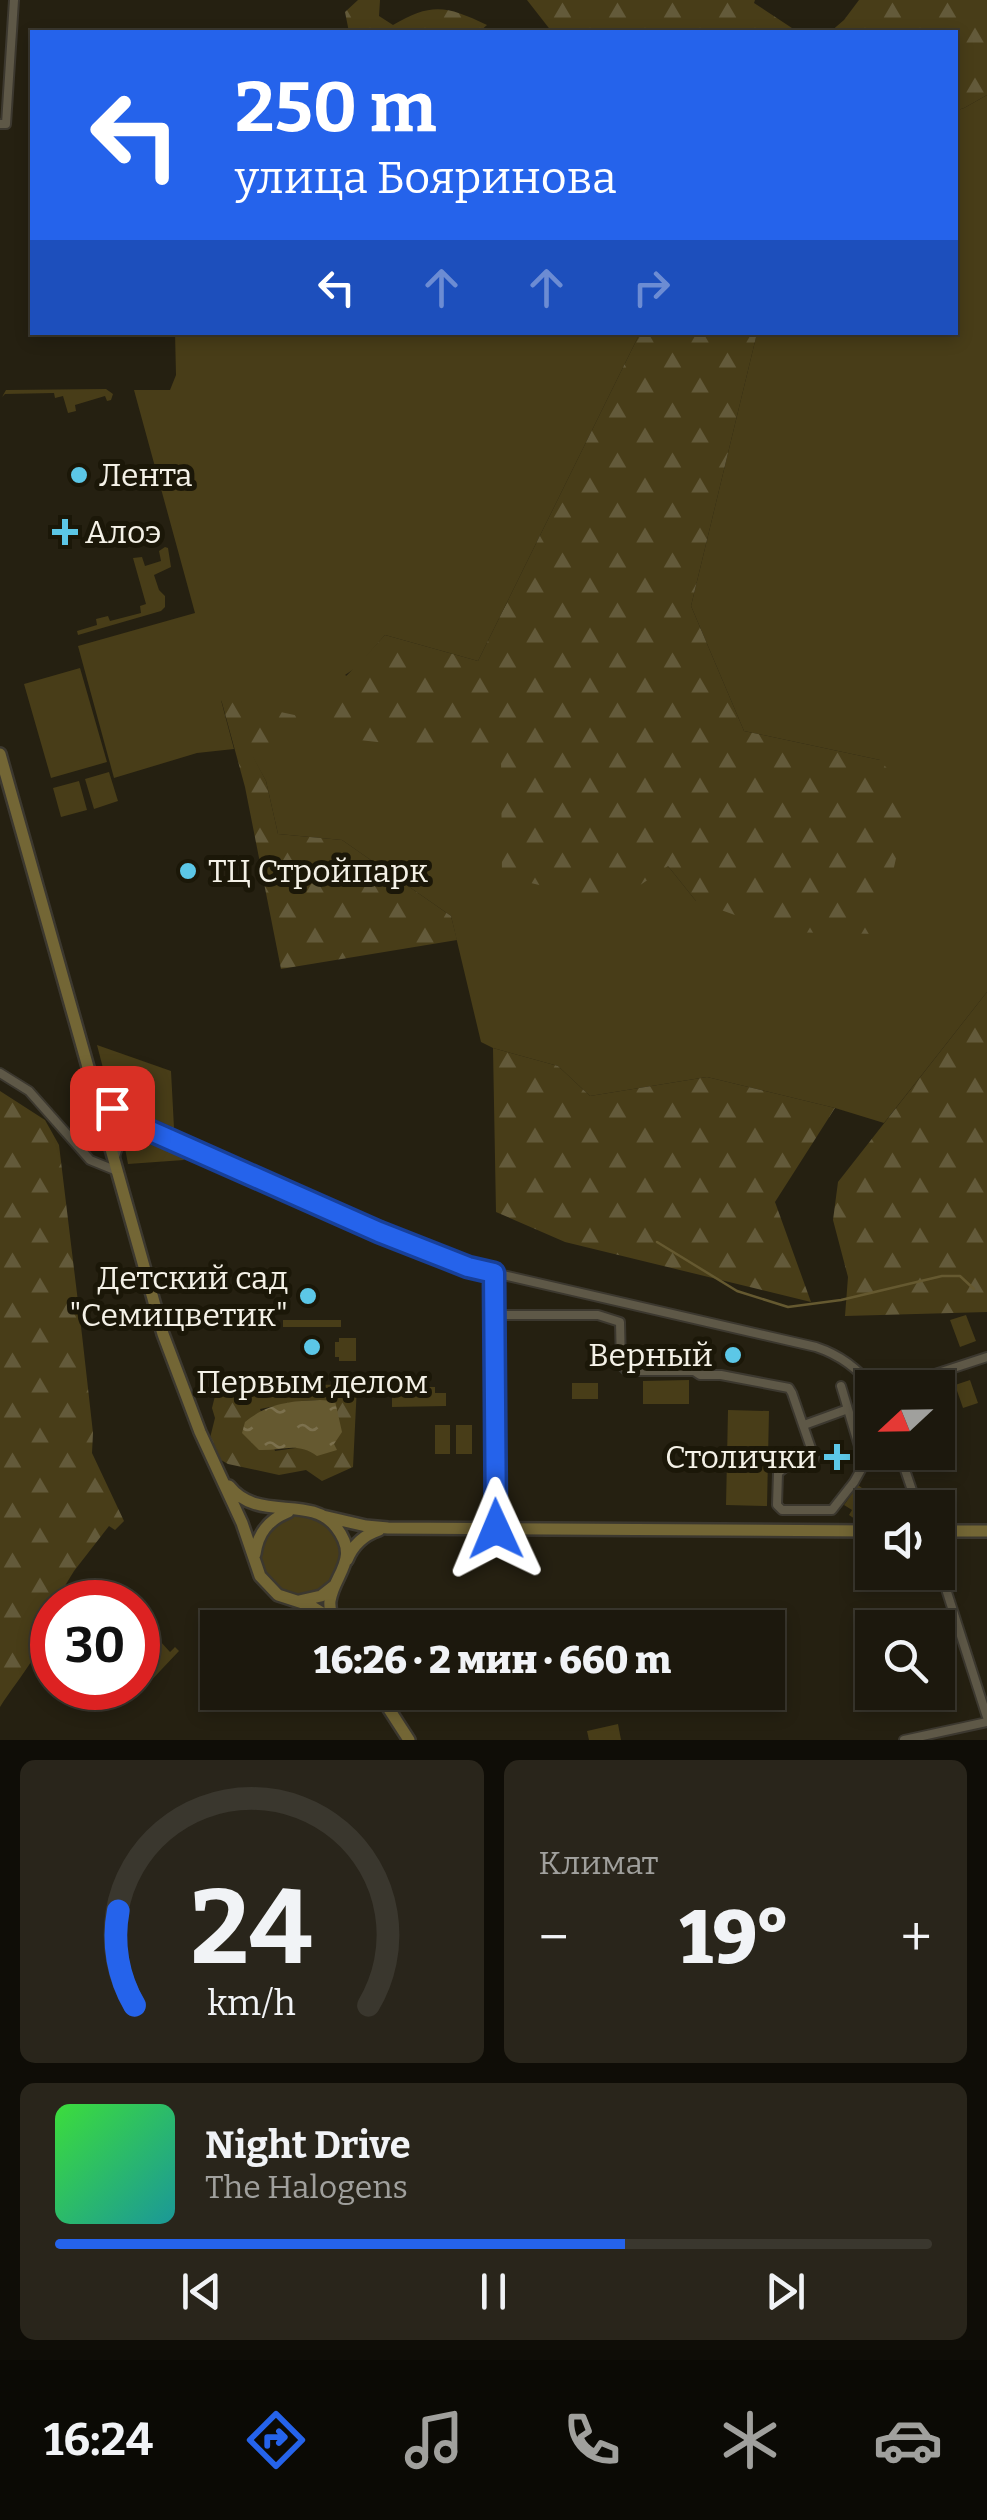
<!DOCTYPE html>
<html lang="ru">
<head>
<meta charset="utf-8">
<style>
	:root { --surface:#1c180d; --page:#29251b; --text:#f1f3f6; --muted:#a0a09d; --line:#3a372e; --accent:#2563eb }
	body { margin:0; font-family:Bitter,serif; background:var(--page); color:var(--text); height:100vh; display:flex; flex-direction:column; font-size:38px; white-space:nowrap }
	* { box-sizing:border-box; margin:0 }
	p { font-size:32px; color:var(--muted) }
	.icon { flex:none; width:55px; height:55px; fill:none; stroke:currentColor; stroke-width:2; stroke-linecap:round; stroke-linejoin:round }
	.map { position:relative; height:1740px; overflow:hidden }
	.side { display:flex; flex-direction:column; gap:20px; padding:20px; background:#0f0d07; flex:1 }
	.side>* { flex:none }
	.banner { position:absolute; left:30px; top:30px; width:928px; height:305px; border-radius:0px; box-shadow:0 5px 15px #0003,0 0 0 2px var(--line); background:#2563eb; color:#fff; overflow:hidden }
	.needle { width:65px; rotate:248deg }
	.tools { position:absolute; left:855px; top:1370px; display:grid; gap:20px }
	.tools a { display:grid; place-items:center; width:100px; height:100px; border-radius:0px; background:var(--surface); box-shadow:0 5px 15px #0003,0 0 0 2px var(--line); font-size:50px }
	.speed { position:absolute; left:30px; top:1580px; display:flex; gap:20px; font-size:50px; font-weight:700; text-align:center }
	.speed>* { display:grid; place-content:center; width:130px; height:130px; border-radius:50%; background:var(--surface); box-shadow:0 5px 15px #0003,0 0 0 2px var(--line); line-height:1 }
	.speed .limit { border:15px solid #d22; background:#fff; color:#111 }
	.pin { position:absolute; display:grid; place-items:center; width:85px; height:85px; color:#fff; margin:-42px; border-radius:20px; box-shadow:0 5px 15px #0006 }
	.me { position:absolute; width:110px; margin:-55px; rotate:359deg; stroke-linejoin:round; filter:drop-shadow(0 0 8px #0008) }
	.turn { display:flex; align-items:center; gap:35px; height:210px; padding:0 40px; font-size:45px }
	.turn .icon { width:130px; height:130px; stroke-width:2.5 }
	.turn b { display:block; font-size:70px; line-height:85px }
	.lanes { display:flex; align-items:center; height:95px; padding:0 40px; background:#0003; justify-content:center; gap:50px; direction:ltr }
	.lanes .off { opacity:.35 }
	.big { font-size:75px; font-weight:800; line-height:1.1 }
	.side .widget { flex:1; display:flex; flex-direction:column; justify-content:center; gap:15px; min-width:0; padding:0 35px; border-radius:15px; background:var(--page) }
	.side .dial { align-items:center; gap:0 }
	.dial svg { height:260px; overflow:visible; fill:none; stroke:var(--line); stroke-width:7; stroke-linecap:round; text-anchor:middle }
	.dial text { fill:var(--text); stroke:none }
	.song { display:flex; align-items:center; gap:30px }
	.cover { width:120px; height:120px; border-radius:15px; background:linear-gradient(135deg,hsl(120 70% 55%),hsl(180 70% 35%)) }
	.played { height:10px; border-radius:5px; background:linear-gradient(90deg,var(--accent) 65%,var(--line) 65%) }
	.keys { display:flex; justify-content:space-around; direction:ltr }
	.heat { display:flex; justify-content:space-between; align-items:center; font-size:55px; direction:ltr }
	.side .tiles { flex:1; display:grid; gap:20px; grid-template-columns:1fr 1fr }
	.widget:last-child { grid-column:span 2 }
	.trip { position:absolute; left:200px; top:1610px; width:585px; height:100px; border-radius:0px; background:var(--surface); box-shadow:0 5px 15px #0003,0 0 0 2px var(--line); font-weight:800; line-height:100px; text-align:center }
	.menu { display:flex; height:160px; justify-content:space-around; align-items:center; background:#0b0a05; color:var(--muted) }
	.menu .icon { width:70px; height:70px }
	.menu .on { color:var(--accent) }
	.menu b { font-size:45px; color:var(--text) }
	.map>svg:first-child { display:block }
</style>
</head>
<body>
<div class="map">
<svg width="987" height="1740" viewBox="0 0 987 1740">
	<defs>
		<pattern id="forest-firs" width="22" height="20" patternUnits="userSpaceOnUse" patternTransform="scale(2.5)"><rect width="22" height="20" fill="#483d18"/><path d="M5 1l3.5 6h-7zM16 11l3.5 6h-7z" fill="#635a3a"/></pattern>
		<pattern id="water-ripples" width="26" height="14" patternUnits="userSpaceOnUse" patternTransform="scale(2.5)"><rect width="26" height="14" fill="#655930"/><path d="M2 4q2-2 4 0t4 0M15 11q2-2 4 0t4 0" fill="none" stroke="#7c714e"/></pattern>
	</defs>
	<rect width="100%" height="100%" fill="#252011"/>
	<path fill="#483d18" d="M987,95v897l-103,131 -49,-15 -128,-31 -117,19 -32,-30 -65,-18 -12,-6 -30,-126 -109,-76 -64,-6 -12,-53 -45,-81 13,49 -37,4 -83,25 -36,-132 117,-33 -61,-223h36l6,-15 -1,-42h465l-162,328 -93,-26 -28,32 -12,8 157,81 166,110 28,35 184,-141 -136,-29 -53,-125 66,-273 198,-1v-221l9,-3z
		M106,389l7,5 -2,6 -4,1 -2,-5 -30,9 1,6 -8,2 -5,-17 -8,2 -1,-5 -49,1 -3,3 4,-7z
		M165,547l3,1 3,19 -17,8 5,15 6,6v11l-4,4 -83,24 -1,-4 20,-6 -1,-6 12,-3 2,5 31,-8 -1,-7 6,-2 -13,-46 9,-1 3,9 16,-5 -2,-10z
		M80,668l27,94 -56,16 -27,-94z
		M109,772l9,29 -24,8 -9,-30z
		M79,781l8,29 -26,7 -8,-29z
		M97,1045l74,26 3,57 -53,-24 -11,-9z
		M138,1139l45,18 1,3 -56,4 -3,-16 7,-8z
		M966,1315l10,26 -16,6 -10,-27z
		M283,1320h58v7h-58z
		M339,1338h17v23h-17v-4h-4v-15h4z
		M689,1380v24h-46v-23z
		M970,1380l8,23 -15,5 -8,-23z
		M572,1383h26v16h-26z
		M412,1387h23v6h11v13l-54,1v-15h20z
		M728,1410l41,1 -2,95 -41,-1z
		M435,1425h15v29h-15z
		M456,1425h16v29h-16z
		M858,1485l12,9 -2,3 4,4 -14,20 -9,-6 3,-5 -8,-5z
		M260 1555a40 40 0 1 1 80 0a40 40 0 1 1-80 0Z
		M160,1641l10,11 5,-5 4,4 -35,37 -6,-6v-18z
		M618,1724l3,16h-32l-2,-9z"/>
	<path fill="url(#forest-firs)" fill-rule="evenodd" d="M358,0h22l-1,16 14,9c39,-23 54,-19 94,0l-8,7h-130l-4,-20z
		M527,0h228l-1,3 44,29h-216l-13,-3 -17,3z
		M859,0h128v95l-23,13 -9,3v-79h-125l14,-12z
		M640,333h117l-66,273 53,125 136,29 30,36 -31,138 -97,-2 -86,-31 -28,-35 -54,37 -112,-27 -1,-120 -177,-20 -8,-27c22,-26 46,-48 69,-74l93,26z
		M221,699l78,17 1,32 -54,-5 20,38 12,53 64,6 109,76 6,24 -176,29 -36,-182z
		M987,992v320l-142,4 3,-39 -15,-57 5,-38z
		M493,1048l65,18 32,30 117,-19 128,31 -60,94 36,100 -246,-60 -69,-30z
		M0,1091l45,29 14,25 23,190 11,98 -1,20 32,68 -9,9 -6,-4 -35,45 -19,31h-3c0,41 -31,72 -52,105z
		M218,1384l139,1 -4,82 -31,14 -16,-11 -27,5 -51,-11 -7,-4 -11,-22 5,-20 -3,-10zM320,1400l14,44 -26,5 -6,-2 -27,4 -15,-42 41,-8z"/>
	<path fill="url(#water-ripples)" d="M320,1400l15,1 7,31 -8,12 3,6 -20,6c-20,-15 -35,-5 -58,-6l-17,-17 3,-11c23,-19 46,-21 75,-22z"/>
	<g fill="none" stroke-linecap="round" stroke-linejoin="round">
		<path stroke="#655930" stroke-width="2.5" d="M657,1242l80,49 51,16 53,-7 101,-24h18l14,13"/>
		<defs>
			<path id="street" d="M0,124h6l8,-124
				M0,1073l29,18 61,69 27,11
				M100,1097l29,24 15,7 235,104 89,35 348,80c24,8 42,21 57,41
				M105,1129l5,-7 19,-1
				M115,1157c5,-18 10,-25 29,-29
				M494,1273l2,256
				M495,1315h103l22,7 1,43 6,6h67l6,4h21l68,13 3,5 22,64 -5,8h-21l-10,8 -1,32 5,5h50l22,-28 9,-16 -1,-10 -21,-70
				M932,1375l55,-18
				M804,1425l44,-16
				M899,1452l19,56
				M938,1564l49,153
				M904,1740l83,-18"/>
			<path id="secondary" d="M0,754l163,580 37,98 42,91 18,53 18,19 31,10 13,8 14,15
				M229,1486c29,37 81,8 107,41 25,32 -2,47 -6,74 -1,8 2,15 5,23
				M323,1516l43,10 22,2 484,3
				M938,1531h49
				M255,1554c3,-21 13,-34 33,-42
				M347,1560c6,-15 17,-25 32,-30
				M299,1601l22,-5 14,-11
				M378,1692l31,48"/>
		</defs>
		<use href="#street" stroke="#3c382f" stroke-width="12"/>
		<use href="#secondary" stroke="#3c382f" stroke-width="16"/>
		<use href="#street" stroke="#5e5847" stroke-width="8"/>
		<use href="#secondary" stroke="#736635" stroke-width="11"/>
	</g>
	<g fill="none" stroke-linecap="round" stroke-linejoin="round">
		<defs>
			<path id="route" d="M112,1108l32,20 235,104 89,35 26,6 2,256"/>
		</defs>
		<use href="#route" stroke="#184099" stroke-width="25"/>
		<use href="#route" stroke="#2563eb" stroke-width="18"/>
	</g>
	<g fill="#5cc7e7" stroke="#1b1708" stroke-width="4">
		<circle cx="79" cy="475" r="10"/>
		<path d="M60 517h10v10h10v10h-10v10h-10v-10h-10v-10h10z"/>
		<circle cx="188" cy="871" r="10"/>
		<circle cx="308" cy="1296" r="10"/>
		<circle cx="312" cy="1347" r="10"/>
		<circle cx="733" cy="1355" r="10"/>
		<path d="M832 1442h10v10h10v10h-10v10h-10v-10h-10v-10h10z"/>
	</g>
	<g text-anchor="middle" dominant-baseline="central" stroke-width="10" stroke-linejoin="round" paint-order="stroke">
		<g font-size="32" fill="#f4f1e7" stroke="#1b1708" text-anchor="start">
			<text x="99" y="475">Лента</text>
			<text x="85" y="532">Алоэ</text>
			<text x="208" y="871">ТЦ Стройпарк</text>
			<text x="288" y="1278" text-anchor="end">Детский сад<tspan x="288" dy="37">"Семицветик"</tspan></text>
			<text x="713" y="1355" text-anchor="end">Верный</text>
			<text x="312" y="1382" text-anchor="middle">Первым делом</text>
			<text x="817" y="1457" text-anchor="end">Столички</text>
		</g>
	</g>
</svg>
<div class="tools">
<a><svg class="needle" viewBox="-14 -14 28 28"><path d="M0-13l5 13h-10z" fill="#e53935"/><path d="M0 13l5-13h-10z" fill="#a0a09d"/></svg></a>
<a><svg class="icon" aria-label="sound" viewBox="0 0 24 24"><path d="M4 9h4l5-4v14l-5-4H4zM17 9q2 3 0 6"/></svg></a>
<a><svg class="icon" aria-label="search" viewBox="0 0 24 24"><circle cx="10" cy="10" r="6"/><path d="M15 15l6 6"/></svg></a>
</div>
<div class="speed"><div class="limit">30</div></div>
<div class="pin" style="left:112px;top:1108px;background:#d93025"><svg class="icon" aria-label="arrive" viewBox="0 0 24 24"><path d="M6 21V4h12l-3 4 3 4H6"/></svg></div>
<svg class="me" style="left:496px;top:1529px" viewBox="-20 -20 40 40"><path d="M0-17L14 15 0 8-14 15z" fill="#2563eb" stroke="#fff" stroke-width="4"/></svg>
<div class="trip">16:26 · 2 мин · 660 m</div>
<div class="banner">
<div class="turn"><svg class="icon" aria-label="left" viewBox="0 0 24 24"><path d="M17 20v-9H6M10 6l-5 5 5 5"/></svg><div><b>250 m</b>улица Бояринова</div></div>
<div class="lanes"><svg class="icon" aria-label="left" viewBox="0 0 24 24"><path d="M17 20v-9H6M10 6l-5 5 5 5"/></svg><svg class="icon off" aria-label="ahead" viewBox="0 0 24 24"><path d="M12 20V5M6 11l6-6 6 6"/></svg><svg class="icon off" aria-label="ahead" viewBox="0 0 24 24"><path d="M12 20V5M6 11l6-6 6 6"/></svg><svg class="icon off" aria-label="right" viewBox="0 0 24 24"><path d="M7 20v-9h11M14 6l5 5-5 5"/></svg></div>
</div>
</div>
<section class="side">
<div class="tiles">
<div class="widget dial"><svg viewBox="0 0 100 80">
<path d="M14 69A42 42 0 1 1 86 69"/>
<path d="M14 69A42 42 0 0 1 9 40" stroke="#2563eb"/>
<text x="50" y="56" font-size="32" font-weight="700">24</text>
<text x="50" y="72" font-size="11">km/h</text>
</svg></div>
<div class="widget"><p>Климат</p>
<div class="heat"><a>−</a><b class="big">19°</b><a>+</a></div>
</div>
<div class="widget">
<div class="song"><i class="cover"></i><div><b>Night Drive</b><p>The Halogens</p></div></div>
<div class="played"></div>
<div class="keys"><svg class="icon" aria-label="previous" viewBox="0 0 24 24"><path d="M18 5L8 12l10 7zM5 5v14"/></svg><svg class="icon" aria-label="pause" viewBox="0 0 24 24"><path d="M8 5v14M16 5v14"/></svg><svg class="icon" aria-label="next" viewBox="0 0 24 24"><path d="M6 5l10 7-10 7zM19 5v14"/></svg></div>
</div>
</div>
</section>
<nav class="menu">
<b>16:24</b>
<svg class="icon on" aria-label="directions" viewBox="0 0 24 24"><path d="M12 3l9 9-9 9-9-9zM9 14v-3h6M13 9l2 2-2 2"/></svg>
<svg class="icon" aria-label="music" viewBox="0 0 24 24"><path d="M9 18V5l10-2v13"/><circle cx="6" cy="18" r="3"/><circle cx="16" cy="16" r="3"/></svg>
<svg class="icon" aria-label="phone" viewBox="0 0 24 24"><path d="M5 4h4l2 5-3 2q2 4 5 5l2-3 5 2v4C11 20 4 13 5 4z"/></svg>
<svg class="icon" aria-label="climate" viewBox="0 0 24 24"><path d="M12 3v18M4 7l16 10M4 17L20 7"/></svg>
<svg class="icon" aria-label="car" viewBox="0 0 24 24"><path d="M5 17H2v-5l4-1 3-4h7l3 4 3 1v5h-3M9 17h6M6 11h13"/><circle cx="7" cy="17" r="2"/><circle cx="17" cy="17" r="2"/></svg>
</nav>
</body>
</html>
